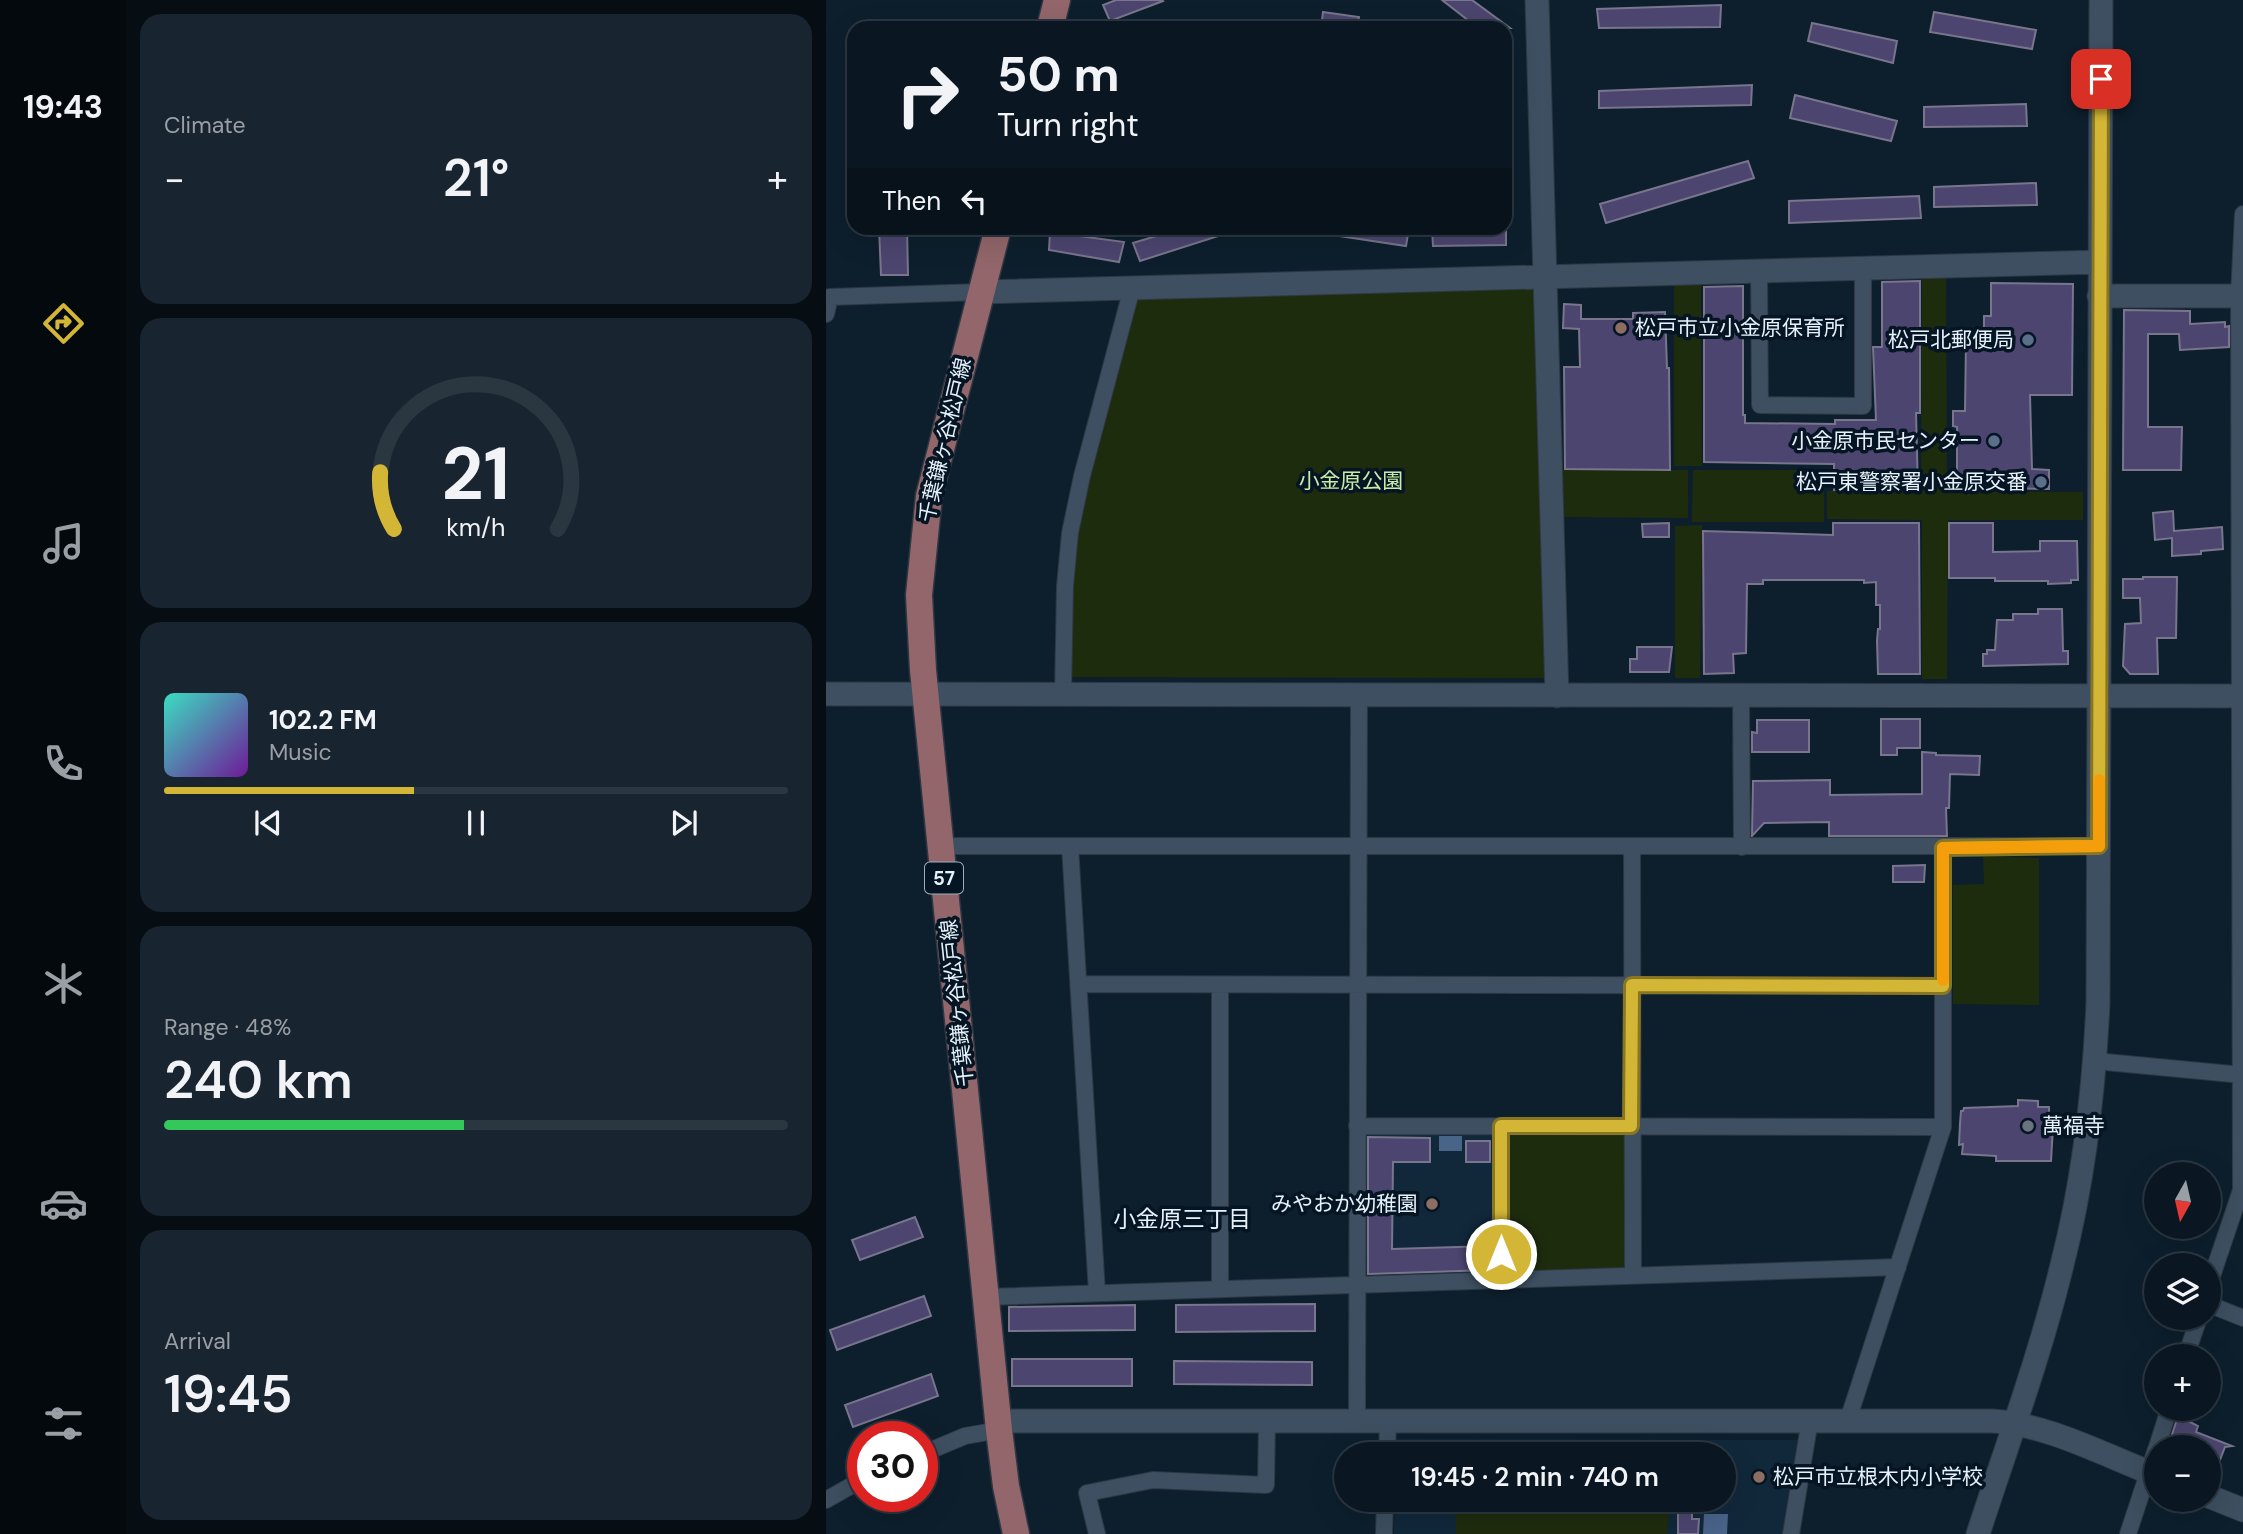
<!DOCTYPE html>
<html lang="en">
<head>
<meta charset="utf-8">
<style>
	:root { --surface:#0a1722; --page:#18242f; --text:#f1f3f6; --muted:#999fa5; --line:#2a3640; --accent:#d3b635 }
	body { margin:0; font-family:"DM Sans","Noto Sans JP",sans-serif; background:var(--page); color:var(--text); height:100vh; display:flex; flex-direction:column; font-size:26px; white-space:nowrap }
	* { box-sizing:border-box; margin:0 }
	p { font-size:23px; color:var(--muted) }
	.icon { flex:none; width:38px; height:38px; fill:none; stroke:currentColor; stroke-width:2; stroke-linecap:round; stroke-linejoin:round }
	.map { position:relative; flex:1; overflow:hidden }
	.details { display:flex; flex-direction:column; gap:14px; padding:14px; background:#060d13; width:700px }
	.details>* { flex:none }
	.hud { position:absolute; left:21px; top:21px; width:665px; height:214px; border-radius:21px; box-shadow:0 7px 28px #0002,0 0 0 2px var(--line); background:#0a1722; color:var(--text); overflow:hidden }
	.needle { width:46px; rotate:188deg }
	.buttons { position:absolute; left:1318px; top:1162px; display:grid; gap:14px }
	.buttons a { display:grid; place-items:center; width:77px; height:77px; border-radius:50%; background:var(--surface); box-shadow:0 7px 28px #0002,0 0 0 2px var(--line); font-size:35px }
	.speed { position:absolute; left:21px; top:1421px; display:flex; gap:14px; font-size:35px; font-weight:700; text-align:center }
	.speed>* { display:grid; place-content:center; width:91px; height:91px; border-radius:50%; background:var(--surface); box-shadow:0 7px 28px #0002,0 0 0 2px var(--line); line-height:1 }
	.speed .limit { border:10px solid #d22; background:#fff; color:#111 }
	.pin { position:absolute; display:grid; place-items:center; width:60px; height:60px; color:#fff; margin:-30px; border-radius:14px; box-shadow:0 4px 10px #0006 }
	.me { position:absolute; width:77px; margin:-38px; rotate:0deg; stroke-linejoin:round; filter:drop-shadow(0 0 5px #0008) }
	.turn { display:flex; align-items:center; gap:24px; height:147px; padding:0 35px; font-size:32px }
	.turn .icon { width:91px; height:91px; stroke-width:2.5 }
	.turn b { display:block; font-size:49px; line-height:60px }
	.then { display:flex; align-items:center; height:66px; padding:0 35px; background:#0003; gap:14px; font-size:26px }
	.big { font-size:52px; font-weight:600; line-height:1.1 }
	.details .tile { flex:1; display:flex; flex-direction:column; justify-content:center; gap:10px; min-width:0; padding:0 24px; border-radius:21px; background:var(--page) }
	.details .dial { align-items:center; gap:0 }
	.dial svg { height:182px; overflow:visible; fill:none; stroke:var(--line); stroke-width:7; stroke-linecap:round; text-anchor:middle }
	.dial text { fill:var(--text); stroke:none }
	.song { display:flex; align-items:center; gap:21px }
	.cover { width:84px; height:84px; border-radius:10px; background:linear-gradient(135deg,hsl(170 70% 55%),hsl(280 70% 35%)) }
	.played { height:7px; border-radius:4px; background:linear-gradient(90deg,var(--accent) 40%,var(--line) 40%) }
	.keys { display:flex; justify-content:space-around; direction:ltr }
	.heat { display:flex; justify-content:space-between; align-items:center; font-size:38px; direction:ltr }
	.charge { height:10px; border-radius:5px; background:linear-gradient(90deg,#34c759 48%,var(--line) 0) }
	.trip { position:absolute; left:508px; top:1442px; width:402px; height:70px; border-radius:35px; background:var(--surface); box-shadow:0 7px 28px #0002,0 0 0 2px var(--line); font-weight:600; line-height:70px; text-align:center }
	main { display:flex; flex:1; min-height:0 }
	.tab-bar { display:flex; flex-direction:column; width:126px; justify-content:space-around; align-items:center; background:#04090e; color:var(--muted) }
	.tab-bar .icon { width:49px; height:49px }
	.tab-bar .active { color:var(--accent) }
	.tab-bar b { font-size:32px; color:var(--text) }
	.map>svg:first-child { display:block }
</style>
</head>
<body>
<main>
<nav class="tab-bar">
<b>19:43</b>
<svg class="icon active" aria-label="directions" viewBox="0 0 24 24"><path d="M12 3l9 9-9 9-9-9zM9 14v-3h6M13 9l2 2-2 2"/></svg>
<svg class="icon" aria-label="music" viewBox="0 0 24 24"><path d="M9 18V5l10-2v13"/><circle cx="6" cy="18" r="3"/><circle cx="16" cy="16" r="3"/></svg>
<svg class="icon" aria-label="phone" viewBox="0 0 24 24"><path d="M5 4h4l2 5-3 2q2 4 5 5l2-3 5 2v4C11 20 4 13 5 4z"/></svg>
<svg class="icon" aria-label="climate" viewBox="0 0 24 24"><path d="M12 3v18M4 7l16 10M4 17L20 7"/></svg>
<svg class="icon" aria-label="car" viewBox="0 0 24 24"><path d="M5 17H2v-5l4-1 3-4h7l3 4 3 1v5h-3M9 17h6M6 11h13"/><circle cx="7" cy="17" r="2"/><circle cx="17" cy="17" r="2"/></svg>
<svg class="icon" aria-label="filters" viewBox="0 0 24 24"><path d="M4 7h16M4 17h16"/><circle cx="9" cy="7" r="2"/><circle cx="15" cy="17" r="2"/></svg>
</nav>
<section class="details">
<div class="tile"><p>Climate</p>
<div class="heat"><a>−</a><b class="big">21°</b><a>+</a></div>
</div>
<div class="tile dial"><svg viewBox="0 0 100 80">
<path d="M14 69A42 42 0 1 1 86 69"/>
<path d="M14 69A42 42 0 0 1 8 44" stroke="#d3b635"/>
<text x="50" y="56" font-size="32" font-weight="700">21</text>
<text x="50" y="72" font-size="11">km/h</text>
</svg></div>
<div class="tile">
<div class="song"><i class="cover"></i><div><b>102.2 FM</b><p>Music</p></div></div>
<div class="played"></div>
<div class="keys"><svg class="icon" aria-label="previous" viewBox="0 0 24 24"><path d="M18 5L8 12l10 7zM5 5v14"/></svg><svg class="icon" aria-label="pause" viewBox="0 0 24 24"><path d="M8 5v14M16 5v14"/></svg><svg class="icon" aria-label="next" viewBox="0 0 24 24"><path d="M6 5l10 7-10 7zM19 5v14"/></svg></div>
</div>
<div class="tile"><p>Range · 48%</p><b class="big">240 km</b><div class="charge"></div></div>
<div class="tile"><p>Arrival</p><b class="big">19:45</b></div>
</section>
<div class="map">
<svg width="1417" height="1534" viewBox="0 0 1417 1534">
	<rect width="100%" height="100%" fill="#0d1f2d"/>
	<path fill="#11283b" d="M544,1133l122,1 6,5 -1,129 -5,5 -124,4 -2,-4v-135z
		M570,1439l405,1 -17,94h-390l1,-34h329v-46h-328z"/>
	<path fill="#1e2c0e" d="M1120,275l1,216 136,1v28h-135l-1,159h-25v-159l-95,-1v-28h94l1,-215z
		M719,277l11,401 -493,-1 4,-117 65,-272z
		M875,281l1,185h-28v-183z
		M731,470h131v48l-127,-1z
		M867,470h131v52h-132z
		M876,525l-2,153h-25v-152z
		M1157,856l56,2v147l-86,-1v-119l31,-1z
		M687,1134h108l5,5v126l-4,4 -111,3 -4,-4 1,-128z
		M629,1500h215l-3,34h-211z"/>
	<path fill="#486489" d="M613,1136h23v15h-23z
		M878,1514h24l-1,20h-24z"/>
	<path fill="#4c456f" stroke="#78758d" stroke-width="2" d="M290,0h46l1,1 -53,20 -7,-16z
		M616,0h30l38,28h-32z
		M895,5l-1,22 -121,1 -2,-19z
		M497,12l36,5 -2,11h-36z
		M1108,12l102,18 -4,19 -102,-17z
		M986,23l85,18 -4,22 -85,-22z
		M926,85l-1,20 -152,3v-17z
		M969,95l102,26 -6,20 -101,-23z
		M1200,104l1,22 -103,1v-20z
		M922,161l6,17 -148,45 -6,-19z
		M1210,183l1,22 -103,2v-20z
		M1093,196l2,22 -132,5v-22z
		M53,228h28l1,47h-27z
		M357,228h54v2l-97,31 -7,-18z
		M507,228h76l-3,18 -74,-11z
		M606,228h74v17l-73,1z
		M224,232l74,10 -5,20 -70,-12z
		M1094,281v132h-4l2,77h-84v-26l-130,-2v-175l39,-1v129h2v8l90,1v-4h41l-3,-73h9v-65z
		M1165,283l82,1 -1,111h-42l2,74 17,1v19l-92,-2v-60l-4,-1v-15h12l1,-70 18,1v-26h7z
		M738,304l17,1v14h52v-6l32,-1 2,56h2l1,102 -105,-1 -1,-102h16l-1,-38 -16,-1z
		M1298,310l66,1v13l35,-2v5l4,-1v21l-49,3 -1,-16h-31v93h34l-1,43h-58z
		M1347,511l1,20 48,-4 1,22 -22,2v3l-29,2v-18l-17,2 -2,-27z
		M843,523v14h-26l-1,-13z
		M1007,523h86l1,151h-42l-1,-33 1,-12h2v-24h-4v-23l-12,1v-3h-101v4h-16l-1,69 -13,1 1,19 -30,1 -1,-143 130,4z
		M1123,523h44v29l47,-1v-10h37l1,39h-7v3l-23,1v-3h-53v-3h-46z
		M1317,577h34l-1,61h-19l1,36h-28l-7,-8 2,-42 16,-1 -1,-25h-17v-19h20z
		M1212,609h24l1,42h5v13l-85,2v-12h4v-4h8l2,-30h16v-6h25z
		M811,647h35l-3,25h-39v-13h7z
		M1055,719h39v29h-23v7h-16z
		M931,720h52v32h-57v-20l5,1z
		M1096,752l14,1v2l44,1 -1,19 -29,-1 -1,34h-3l1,28h-118v-14l-65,1 -12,13 1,-55 77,-1v15l92,-1z
		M1099,865l-1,17h-31v-16z
		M1192,1100l20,1v6h11v19h4l-2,35h-55v-5l-34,-2 1,-10 -4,1 1,-21 1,-13h2l1,-3 54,-2z
		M542,1137l62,1v24h-37l-1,87 98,-3v24l-122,4z
		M640,1141h24v21h-24z
		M89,1217l8,20 -63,23 -8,-20z
		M98,1296l7,20 -94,34 -7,-20z
		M489,1304v27l-139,1v-27z
		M309,1305v25l-126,1v-24z
		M186,1359h120v27h-120z
		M348,1361l138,1v23l-138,-1z
		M105,1374l7,22 -85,31 -8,-22z
		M1352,1416l20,10 -2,6 36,14 -7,1 -7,18 -10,-3v-15h-40z
		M852,1506h14v13h7l-1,15h-20z"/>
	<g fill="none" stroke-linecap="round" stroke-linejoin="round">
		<defs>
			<path id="street" d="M933,271l1,134 103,1v-137
				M0,314l4,-17 150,-5
				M237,694l2,-108 5,-53 12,-57 50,-188
				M915,696l1,151
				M115,846h1158
				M244,846l27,447
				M806,847l1,428
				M253,984l864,2
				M1269,1061l148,14
				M531,1126l586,1
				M675,1279v-153
				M1382,1288l33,-98 -2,-894 4,-82
				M394,1289v-304
				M160,1297l912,-30
				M1382,1304l35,14
				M1360,1356l13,-38
				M531,1420l2,-726
				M1022,1420l95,-293v-280
				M1331,1447l12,-38
				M96,1454l43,-18 34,-6
				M561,1454l1,-34
				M0,1500l37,-21
				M271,1534l-10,-41 66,-13 113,5 1,-65
				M558,1534l1,-34
				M965,1534l19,-114
				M1302,1534l28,-85"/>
			<path id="secondary" d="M711,0l20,696
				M154,292l1119,-30
				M1273,296h144
				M0,694l1417,2
				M172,1421h994c55,3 112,34 164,54
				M1382,1496l35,14
				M1152,1534c29,-89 62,-178 84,-269 22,-86 32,-174 36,-262l3,-1003"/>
			<path id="primary" d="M224,28l7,-28
				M172,228l-69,268 -10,99 4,75 76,760 7,56 10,48"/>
		</defs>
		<use href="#street" stroke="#2e3743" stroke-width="18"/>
		<use href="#secondary" stroke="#2e3743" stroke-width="25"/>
		<use href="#primary" stroke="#2e3743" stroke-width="29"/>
		<use href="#street" stroke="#3d4f60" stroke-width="16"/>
		<use href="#secondary" stroke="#3d4f60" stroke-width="23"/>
		<use href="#primary" stroke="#92666a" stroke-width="26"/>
	</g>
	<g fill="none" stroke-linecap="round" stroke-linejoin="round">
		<defs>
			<path id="route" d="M675,1254v-128h130l1,-141 311,1v-138l156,-2 2,-767"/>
		</defs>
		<use href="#route" stroke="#897622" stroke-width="18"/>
		<use href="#route" stroke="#d3b635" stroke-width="12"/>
		<path stroke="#f59e0b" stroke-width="12" d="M1117,980v-132l156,-2v-66"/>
	</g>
	<g fill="#8d6e63" stroke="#051523" stroke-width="2.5">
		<circle cx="795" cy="328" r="7"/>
		<circle cx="606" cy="1204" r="7"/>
		<circle cx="933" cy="1477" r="7"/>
	</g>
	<g fill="#5c6f8a" stroke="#051523" stroke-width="2.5">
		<circle cx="1202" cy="340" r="7"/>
		<circle cx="1168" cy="441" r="7"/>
		<circle cx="1215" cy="482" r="7"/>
	</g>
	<circle fill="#6b7280" stroke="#051523" stroke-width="2.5" cx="1202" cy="1126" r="7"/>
	<g text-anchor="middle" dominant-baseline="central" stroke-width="7" stroke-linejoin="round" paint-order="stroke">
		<rect fill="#051523" stroke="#a2afba" stroke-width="2" x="99" y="862.5" width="38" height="31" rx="5"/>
		<g font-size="19" font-weight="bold" fill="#e6f1fb">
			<text x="118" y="878">57</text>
		</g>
		<g font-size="21" fill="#e6f1fb" stroke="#051523" text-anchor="end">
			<text x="809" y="328" text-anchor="start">松戸市立小金原保育所</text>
			<text x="1188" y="340">松戸北郵便局</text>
			<text x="1154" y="441">小金原市民センター</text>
			<text x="1201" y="482">松戸東警察署小金原交番</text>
			<text x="1216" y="1126" text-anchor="start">萬福寺</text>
			<text x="592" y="1204">みやおか幼稚園</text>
			<text x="947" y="1477" text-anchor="start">松戸市立根木内小学校</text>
		</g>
		<g font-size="21" fill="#e6f1fb" stroke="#051523">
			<text transform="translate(119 440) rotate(-77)">千葉鎌ヶ谷松戸線</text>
			<text transform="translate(131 1003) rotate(-96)">千葉鎌ヶ谷松戸線</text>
		</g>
		<g font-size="21" fill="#c9eda8" stroke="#051523">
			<text x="525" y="481">小金原公園</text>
		</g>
		<g font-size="23" fill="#e6f1fb" stroke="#051523">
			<text x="356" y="1219">小金原三丁目</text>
		</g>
	</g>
</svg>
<div class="buttons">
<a><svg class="needle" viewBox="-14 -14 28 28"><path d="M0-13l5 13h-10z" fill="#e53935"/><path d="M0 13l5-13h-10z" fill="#999fa5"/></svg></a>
<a><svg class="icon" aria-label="layers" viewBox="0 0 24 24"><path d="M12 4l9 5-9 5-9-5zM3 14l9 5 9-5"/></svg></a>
<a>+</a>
<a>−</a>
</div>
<div class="speed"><div class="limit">30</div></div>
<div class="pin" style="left:1275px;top:79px;background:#d93025"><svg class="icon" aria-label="arrive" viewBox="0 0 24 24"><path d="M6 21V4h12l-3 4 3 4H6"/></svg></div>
<svg class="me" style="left:675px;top:1254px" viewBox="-20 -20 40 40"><circle r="17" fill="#d3b635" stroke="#fff" stroke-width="3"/><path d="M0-11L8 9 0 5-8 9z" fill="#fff"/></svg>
<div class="trip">19:45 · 2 min · 740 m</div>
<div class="hud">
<div class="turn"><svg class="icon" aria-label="right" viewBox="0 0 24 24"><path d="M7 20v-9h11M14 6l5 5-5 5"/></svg><div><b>50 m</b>Turn right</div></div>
<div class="then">Then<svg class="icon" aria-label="left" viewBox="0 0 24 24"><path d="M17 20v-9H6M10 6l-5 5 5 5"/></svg></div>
</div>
</div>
</main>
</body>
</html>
